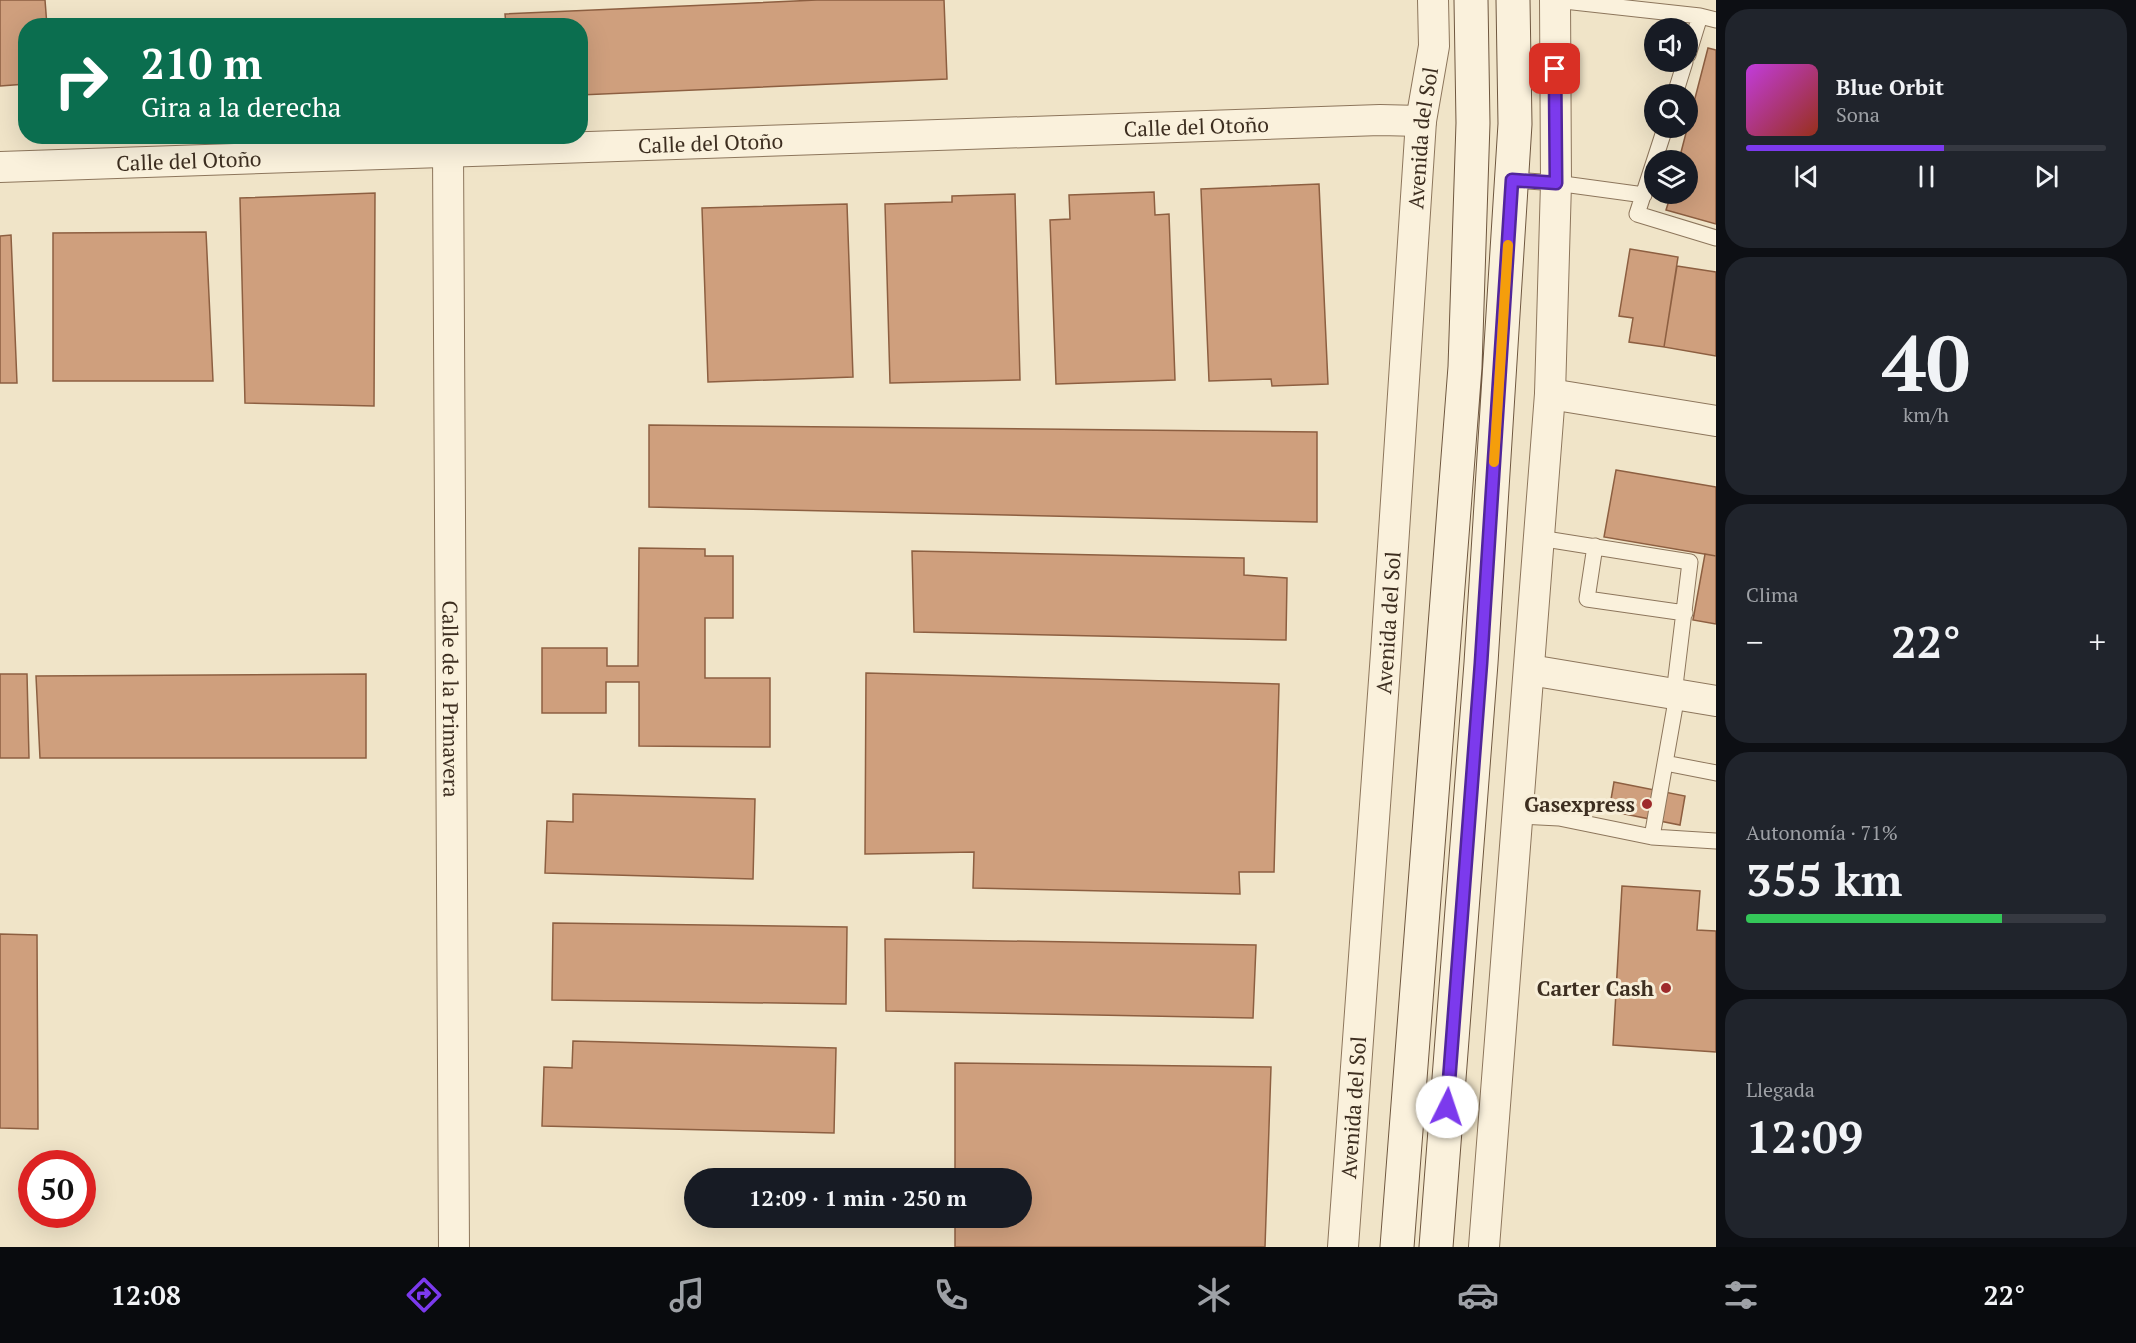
<!DOCTYPE html>
<html lang="es">
<head>
<meta charset="utf-8">
<style>
	:root { --surface:#171b24; --page:#20242c; --text:#f1f3f6; --muted:#9ea1a6; --line:#363941; --accent:#7c3aed }
	body { margin:0; font-family:"PT Serif",serif; background:var(--page); color:var(--text); height:100vh; display:flex; flex-direction:column; font-size:22px; white-space:nowrap }
	* { box-sizing:border-box; margin:0 }
	p { font-size:20px; color:var(--muted) }
	.icon { flex:none; width:33px; height:33px; fill:none; stroke:currentColor; stroke-width:2; stroke-linecap:round; stroke-linejoin:round }
	.map { position:relative; flex:1; overflow:hidden }
	.details { display:flex; flex-direction:column; gap:9px; padding:9px; background:#0d0f14; width:420px }
	.details>* { flex:none }
	.top-card { position:absolute; left:18px; top:18px; width:570px; height:126px; border-radius:24px; box-shadow:0 6px 24px #0002; background:#0b6e4f; color:#fff; overflow:hidden }
	.controls { position:absolute; left:1644px; top:18px; display:grid; gap:12px }
	.controls a { display:grid; place-items:center; width:54px; height:54px; border-radius:50%; background:var(--surface); box-shadow:0 6px 24px #0002; font-size:30px }
	.speed { position:absolute; left:18px; top:1150px; display:flex; gap:12px; font-size:30px; font-weight:700; text-align:center }
	.speed>* { display:grid; place-content:center; width:78px; height:78px; border-radius:50%; background:var(--surface); box-shadow:0 6px 24px #0002; line-height:1 }
	.speed .limit { border:9px solid #d22; background:#fff; color:#111 }
	.pin { position:absolute; display:grid; place-items:center; width:51px; height:51px; color:#fff; margin:-26px; border-radius:12px; box-shadow:0 3px 9px #0006 }
	.me { position:absolute; width:66px; margin:-33px; rotate:4deg; stroke-linejoin:round; filter:drop-shadow(0 0 4px #0008) }
	.turn { display:flex; align-items:center; gap:21px; height:126px; padding:0 24px; font-size:27px }
	.turn .icon { width:78px; height:78px; stroke-width:2.5 }
	.turn b { display:block; font-size:42px; line-height:51px }
	.big { font-size:45px; font-weight:800; line-height:1.1 }
	.details .widget { flex:1; display:flex; flex-direction:column; justify-content:center; gap:9px; min-width:0; padding:0 21px; border-radius:24px; background:var(--page) }
	.details .dial { align-items:center; gap:0 }
	.dial b { font-size:78px; line-height:1 }
	.song { display:flex; align-items:center; gap:18px }
	.cover { width:72px; height:72px; border-radius:9px; background:linear-gradient(135deg,hsl(290 70% 55%),hsl(10 70% 35%)) }
	.played { height:6px; border-radius:3px; background:linear-gradient(90deg,var(--accent) 55%,var(--line) 55%) }
	.keys { display:flex; justify-content:space-around; direction:ltr }
	.heat { display:flex; justify-content:space-between; align-items:center; font-size:33px; direction:ltr }
	.charge { height:9px; border-radius:4px; background:linear-gradient(90deg,#34c759 71%,var(--line) 0) }
	.trip { position:absolute; left:684px; top:1168px; width:348px; height:60px; border-radius:30px; background:var(--surface); box-shadow:0 6px 24px #0002; font-weight:800; line-height:60px; text-align:center }
	.dock { display:flex; height:96px; justify-content:space-around; align-items:center; background:#090b0e; color:var(--muted) }
	.dock .icon { width:42px; height:42px }
	.dock .on { color:var(--accent) }
	.dock b { font-size:27px; color:var(--text) }
	main { display:flex; flex:1; min-height:0 }
	.map>svg:first-child { display:block }
</style>
</head>
<body>
<main>
<div class="map">
<svg width="1716" height="1247" viewBox="0 0 1716 1247">
	<rect width="100%" height="100%" fill="#f0e4c8"/>
	<path fill="#cf9f7d" stroke="#8d5f41" stroke-width="1.5" d="M0,0h45l2,26h-21v58l-26,2z
		M817,0h127l3,79 -367,16v-69h-74l-1,-12z
		M1708,48l8,2v174l-50,-14 5,-16h17v-34h-9z
		M1319,184l9,200 -56,2 -1,-7 -62,2 -8,-192z
		M1154,192l1,23 14,-1 6,166 -119,4 -6,-164 20,-1 -1,-24z
		M375,193l-1,213 -129,-3 -5,-205z
		M1015,194l5,186 -130,3 -5,-179 67,-2v-6z
		M847,204l6,173 -145,5 -6,-174z
		M206,232l7,149h-160v-148z
		M11,235l6,148h-17v-147z
		M1630,249l48,8 -14,90 -35,-5 4,-24 -14,-2z
		M1677,266l39,6v84l-52,-9z
		M649,425l668,7v90l-668,-15z
		M1616,470l100,17v69l-112,-19z
		M639,548l66,1v7h28v62h-28v60h65v69l-131,-1v-64h-33v31h-64v-65h65v18h31z
		M912,551l332,7v17l43,3 -1,62 -372,-8z
		M1705,554l11,2v68l-23,-4z
		M866,673l413,11 -5,188h-35l1,22 -267,-6 1,-36 -109,2z
		M0,674h27l2,84h-29z
		M366,674v84h-326l-4,-82z
		M1614,782l71,14 -5,29 -71,-14z
		M573,794l182,5 -2,80 -208,-6 2,-52 26,1z
		M1622,886l78,5 -3,39 19,1v121l-103,-7z
		M553,923l294,4 -1,77 -294,-4z
		M0,934l37,1 1,194 -38,-1z
		M885,939l371,6 -3,73 -367,-7z
		M573,1041l263,7 -2,85 -292,-7 2,-59 28,1z
		M955,1063l316,4 -6,180h-310v-29h67v-39h-67z"/>
	<g fill="none" stroke-linecap="round" stroke-linejoin="round">
		<defs>
			<path id="lane" d="M1555,0l145,16 16,4
				M1688,55l12,-39
				M1675,94l10,-32
				M1665,128l-28,86 79,24
				M1512,180l44,3 88,12
				M1539,538l151,24 -16,132
				M1595,546l-8,53 98,14
				M1665,763l51,10
				M1518,816l41,2 93,19 64,4
				M1652,837l25,-142"/>
			<g id="street">
				<path id="s1" d="M448,151l6,1096"/>
				<path id="s2" d="M0,167l1380,-47 41,1"/>
				<path d="M1550,394l166,27"/>
				<path d="M1530,670l186,31"/>
				<path id="s3" d="M1343,1247l43,-594 35,-532 13,-75 -1,-46"/>
				<path d="M1484,1247l66,-853 6,-211 -1,-183"/>
			</g>
			<path id="secondary" d="M1397,1247l68,-880 8,-244 -2,-123
				M1436,1247l45,-584 34,-539 -2,-124"/>
		</defs>
		<use href="#lane" stroke="#8d765c" stroke-width="17"/>
		<use href="#street" stroke="#8d765c" stroke-width="32"/>
		<use href="#secondary" stroke="#6f573f" stroke-width="35"/>
		<use href="#lane" stroke="#faf1dc" stroke-width="15"/>
		<use href="#street" stroke="#faf1dc" stroke-width="30"/>
		<use href="#secondary" stroke="#faf1dc" stroke-width="33"/>
	</g>
	<g fill="none" stroke-linecap="round" stroke-linejoin="round">
		<defs>
			<path id="route" d="M1447,1107l34,-444 31,-483 44,3 -1,-114"/>
		</defs>
		<use href="#route" stroke="#51269a" stroke-width="15"/>
		<use href="#route" stroke="#7c3aed" stroke-width="10"/>
		<path stroke="#f59e0b" stroke-width="10" d="M1494,462l14,-217"/>
	</g>
	<g fill="#9e2a2b" stroke="#f7eed8" stroke-width="2">
		<circle cx="1647" cy="804" r="6"/>
		<circle cx="1666" cy="988" r="6"/>
	</g>
	<g text-anchor="middle" dominant-baseline="central" stroke-width="6" stroke-linejoin="round" paint-order="stroke">
		<g font-size="21" fill="#3d2e20" stroke="#f7eed8">
			<text stroke="none"><textPath href="#s2" startOffset="1197">Calle del Otoño</textPath></text>
			<text stroke="none"><textPath href="#s3" startOffset="1112">Avenida del Sol</textPath></text>
			<text stroke="none"><textPath href="#s2" startOffset="711">Calle del Otoño</textPath></text>
			<text stroke="none"><textPath href="#s2" startOffset="189">Calle del Otoño</textPath></text>
			<text stroke="none"><textPath href="#s3" startOffset="626">Avenida del Sol</textPath></text>
			<text stroke="none"><textPath href="#s1" startOffset="548">Calle de la Primavera</textPath></text>
			<text stroke="none"><textPath href="#s3" startOffset="140">Avenida del Sol</textPath></text>
		</g>
		<g font-size="21" font-weight="bold" fill="#3d2e20" stroke="#f7eed8" text-anchor="end">
			<text x="1635" y="804">Gasexpress</text>
			<text x="1654" y="988">Carter Cash</text>
		</g>
	</g>
</svg>
<div class="controls">
<a><svg class="icon" aria-label="sound" viewBox="0 0 24 24"><path d="M4 9h4l5-4v14l-5-4H4zM17 9q2 3 0 6"/></svg></a>
<a><svg class="icon" aria-label="search" viewBox="0 0 24 24"><circle cx="10" cy="10" r="6"/><path d="M15 15l6 6"/></svg></a>
<a><svg class="icon" aria-label="layers" viewBox="0 0 24 24"><path d="M12 4l9 5-9 5-9-5zM3 14l9 5 9-5"/></svg></a>
</div>
<div class="speed"><div class="limit">50</div></div>
<div class="pin" style="left:1555px;top:69px;background:#d93025"><svg class="icon" aria-label="arrive" viewBox="0 0 24 24"><path d="M6 21V4h12l-3 4 3 4H6"/></svg></div>
<svg class="me" style="left:1447px;top:1107px" viewBox="-20 -20 40 40"><circle r="19" fill="#fff"/><path d="M0-13L10 11 0 6-10 11z" fill="#7c3aed"/></svg>
<div class="trip">12:09 · 1 min · 250 m</div>
<div class="top-card">
<div class="turn"><svg class="icon" aria-label="right" viewBox="0 0 24 24"><path d="M7 20v-9h11M14 6l5 5-5 5"/></svg><div><b>210 m</b>Gira a la derecha</div></div>
</div>
</div>
<section class="details">
<div class="widget">
<div class="song"><i class="cover"></i><div><b>Blue Orbit</b><p>Sona</p></div></div>
<div class="played"></div>
<div class="keys"><svg class="icon" aria-label="previous" viewBox="0 0 24 24"><path d="M18 5L8 12l10 7zM5 5v14"/></svg><svg class="icon" aria-label="pause" viewBox="0 0 24 24"><path d="M8 5v14M16 5v14"/></svg><svg class="icon" aria-label="next" viewBox="0 0 24 24"><path d="M6 5l10 7-10 7zM19 5v14"/></svg></div>
</div>
<div class="widget dial"><b>40</b><p>km/h</p></div>
<div class="widget"><p>Clima</p>
<div class="heat"><a>−</a><b class="big">22°</b><a>+</a></div>
</div>
<div class="widget"><p>Autonomía · 71%</p><b class="big">355 km</b><div class="charge"></div></div>
<div class="widget"><p>Llegada</p><b class="big">12:09</b></div>
</section>
</main>
<nav class="dock">
<b>12:08</b>
<svg class="icon on" aria-label="directions" viewBox="0 0 24 24"><path d="M12 3l9 9-9 9-9-9zM9 14v-3h6M13 9l2 2-2 2"/></svg>
<svg class="icon" aria-label="music" viewBox="0 0 24 24"><path d="M9 18V5l10-2v13"/><circle cx="6" cy="18" r="3"/><circle cx="16" cy="16" r="3"/></svg>
<svg class="icon" aria-label="phone" viewBox="0 0 24 24"><path d="M5 4h4l2 5-3 2q2 4 5 5l2-3 5 2v4C11 20 4 13 5 4z"/></svg>
<svg class="icon" aria-label="climate" viewBox="0 0 24 24"><path d="M12 3v18M4 7l16 10M4 17L20 7"/></svg>
<svg class="icon" aria-label="car" viewBox="0 0 24 24"><path d="M5 17H2v-5l4-1 3-4h7l3 4 3 1v5h-3M9 17h6M6 11h13"/><circle cx="7" cy="17" r="2"/><circle cx="17" cy="17" r="2"/></svg>
<svg class="icon" aria-label="filters" viewBox="0 0 24 24"><path d="M4 7h16M4 17h16"/><circle cx="9" cy="7" r="2"/><circle cx="15" cy="17" r="2"/></svg>
<b>22°</b>
</nav>
</body>
</html>
